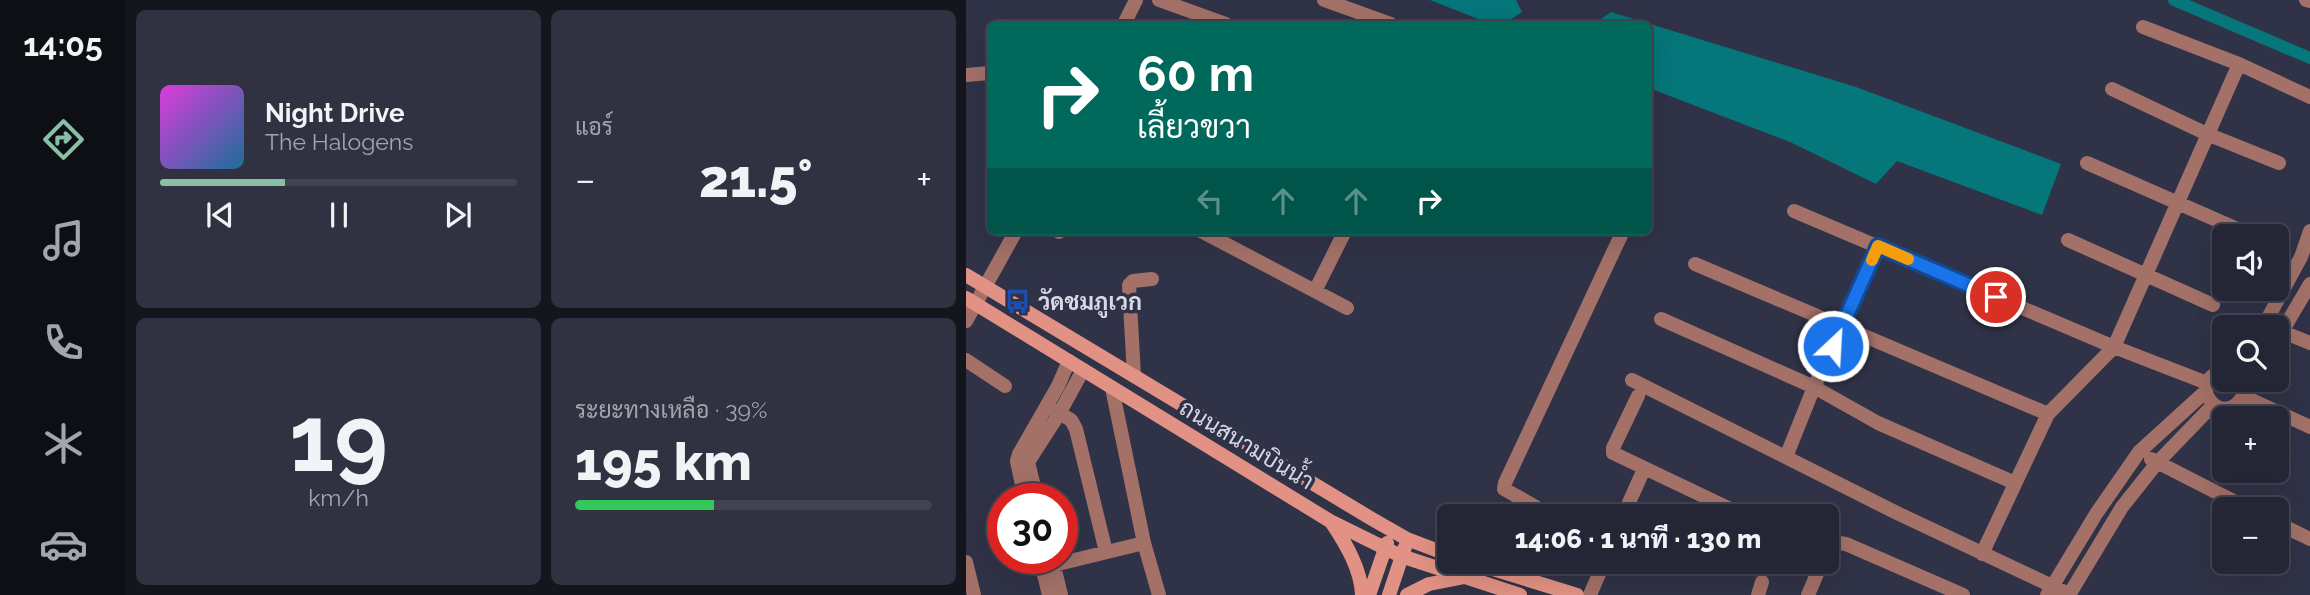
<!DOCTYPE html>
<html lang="th">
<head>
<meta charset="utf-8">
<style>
	:root { --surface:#242635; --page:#303241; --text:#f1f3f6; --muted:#a3a5ad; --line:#414350; --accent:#8abfa5 }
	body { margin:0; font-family:Raleway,Sarabun,sans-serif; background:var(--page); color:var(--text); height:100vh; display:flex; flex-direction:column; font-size:26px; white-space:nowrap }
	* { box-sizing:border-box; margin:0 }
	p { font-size:23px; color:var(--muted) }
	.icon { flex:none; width:38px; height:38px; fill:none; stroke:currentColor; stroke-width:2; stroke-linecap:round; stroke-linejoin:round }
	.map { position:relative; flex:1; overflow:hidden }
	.details { display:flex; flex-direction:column; gap:10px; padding:10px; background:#14151d; width:840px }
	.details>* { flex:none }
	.top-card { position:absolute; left:21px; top:21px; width:665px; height:214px; border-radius:10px; box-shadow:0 7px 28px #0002,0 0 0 2px var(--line); background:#00695c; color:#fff; overflow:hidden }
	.fabs { position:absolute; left:1246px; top:224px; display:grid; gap:14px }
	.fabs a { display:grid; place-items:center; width:77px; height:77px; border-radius:10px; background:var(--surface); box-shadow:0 7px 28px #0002,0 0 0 2px var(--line); font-size:35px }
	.speed { position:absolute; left:21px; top:483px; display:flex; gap:14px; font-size:35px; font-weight:700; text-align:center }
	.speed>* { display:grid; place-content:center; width:91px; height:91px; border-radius:50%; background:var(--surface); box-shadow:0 7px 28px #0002,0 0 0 2px var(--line); line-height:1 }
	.speed .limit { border:10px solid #d22; background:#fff; color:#111 }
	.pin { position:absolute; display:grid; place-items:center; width:60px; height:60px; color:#fff; margin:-30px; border:4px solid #fff; border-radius:50%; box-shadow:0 2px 7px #0007 }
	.me { position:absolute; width:77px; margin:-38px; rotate:25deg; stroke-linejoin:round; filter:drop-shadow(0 0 5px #0008) }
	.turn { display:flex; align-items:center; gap:24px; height:147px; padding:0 35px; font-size:32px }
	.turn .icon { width:91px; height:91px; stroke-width:2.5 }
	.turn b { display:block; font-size:49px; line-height:60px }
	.lanes { display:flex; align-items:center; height:66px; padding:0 35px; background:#0003; justify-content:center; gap:35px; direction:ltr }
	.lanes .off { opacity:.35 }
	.big { font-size:52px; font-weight:800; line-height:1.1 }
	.details .tile { flex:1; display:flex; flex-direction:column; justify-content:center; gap:10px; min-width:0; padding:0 24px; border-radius:10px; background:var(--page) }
	.details .dial { align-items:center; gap:0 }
	.dial b { font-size:91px; line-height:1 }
	.song { display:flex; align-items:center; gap:21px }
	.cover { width:84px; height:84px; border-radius:10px; background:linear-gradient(135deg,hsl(300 70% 55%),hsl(200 70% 35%)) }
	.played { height:7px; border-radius:4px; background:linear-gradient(90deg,var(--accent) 35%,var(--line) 35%) }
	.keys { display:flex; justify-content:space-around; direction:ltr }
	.heat { display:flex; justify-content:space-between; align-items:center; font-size:38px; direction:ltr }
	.charge { height:10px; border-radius:5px; background:linear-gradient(90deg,#34c759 39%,var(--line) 0) }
	.details .tiles { flex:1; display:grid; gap:10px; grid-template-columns:repeat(2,1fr) }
	.trip { position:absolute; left:471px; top:504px; width:402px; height:70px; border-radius:10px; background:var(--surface); box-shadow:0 7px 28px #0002,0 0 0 2px var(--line); font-weight:800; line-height:70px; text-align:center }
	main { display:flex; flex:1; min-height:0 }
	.tab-bar { display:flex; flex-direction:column; width:126px; justify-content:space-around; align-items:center; background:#0e0f15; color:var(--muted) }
	.tab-bar .icon { width:49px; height:49px }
	.tab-bar .current { color:var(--accent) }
	.tab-bar b { font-size:32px; color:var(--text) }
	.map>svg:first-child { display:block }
</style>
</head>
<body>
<main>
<nav class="tab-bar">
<b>14:05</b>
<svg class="icon current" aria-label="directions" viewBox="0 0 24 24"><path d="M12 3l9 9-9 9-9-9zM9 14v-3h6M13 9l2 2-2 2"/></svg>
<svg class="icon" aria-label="music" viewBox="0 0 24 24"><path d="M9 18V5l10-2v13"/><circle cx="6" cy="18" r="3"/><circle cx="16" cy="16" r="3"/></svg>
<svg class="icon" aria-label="phone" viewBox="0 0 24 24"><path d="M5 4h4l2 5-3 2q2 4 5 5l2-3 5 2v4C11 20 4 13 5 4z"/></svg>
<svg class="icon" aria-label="climate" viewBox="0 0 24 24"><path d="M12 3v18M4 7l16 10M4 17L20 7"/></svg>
<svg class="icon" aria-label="car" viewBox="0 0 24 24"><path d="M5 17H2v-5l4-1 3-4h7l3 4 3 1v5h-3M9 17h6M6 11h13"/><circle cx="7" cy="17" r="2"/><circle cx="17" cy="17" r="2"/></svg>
</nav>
<section class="details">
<div class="tiles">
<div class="tile">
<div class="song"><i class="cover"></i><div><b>Night Drive</b><p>The Halogens</p></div></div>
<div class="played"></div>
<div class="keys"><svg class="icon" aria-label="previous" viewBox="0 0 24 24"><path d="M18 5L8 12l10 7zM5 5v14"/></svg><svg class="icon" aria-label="pause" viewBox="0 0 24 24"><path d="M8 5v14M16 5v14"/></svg><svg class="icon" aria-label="next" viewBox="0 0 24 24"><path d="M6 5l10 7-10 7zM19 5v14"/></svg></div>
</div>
<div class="tile"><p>แอร์</p>
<div class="heat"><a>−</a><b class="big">21.5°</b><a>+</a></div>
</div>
<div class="tile dial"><b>19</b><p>km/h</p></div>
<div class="tile"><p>ระยะทางเหลือ · 39%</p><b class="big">195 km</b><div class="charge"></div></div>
</div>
</section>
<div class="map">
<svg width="1344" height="595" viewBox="0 0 1344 595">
	<rect width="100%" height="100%" fill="#303247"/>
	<path fill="#05767a" d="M464,0h86l6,12 -18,12h-13z
		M645,12l245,75 205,77 -19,51 -145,-54 -21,23 -86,-42 -141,-54 -1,-64h-54z"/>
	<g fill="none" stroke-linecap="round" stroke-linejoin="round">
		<path stroke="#05767a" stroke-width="12" d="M1208,0l136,58"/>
		<path stroke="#a37168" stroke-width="14" d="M193,0l67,24
			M358,0l67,24
			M1340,0l4,1
			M158,24l12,-24
			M1177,27l96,37 71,33
			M0,75l24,-2
			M1146,89l95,45 72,29
			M1121,163l166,73
			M828,211l320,136 93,36
			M93,231v1
			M235,231l146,77
			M1102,240l145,65
			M729,264l353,150
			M349,291l30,-60
			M695,319l153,68 64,36 137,60
			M0,321l50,-90
			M1297,327l38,-70 9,-26
			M1317,332l27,11
			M1311,340l33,-56
			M0,360l39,26
			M1258,371c-42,10 -1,61 19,25l-2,-16
			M168,376l-5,-91 4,-4 19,-2
			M666,380l267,134 170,80
			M146,388l32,155 15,52
			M672,396l-25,52v5l132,63
			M1277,396l67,31
			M81,406l24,14 5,9 30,123
			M820,457l28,-70 64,-141
			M1185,459l98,50
			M59,499l-8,-38 2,-7 39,-68 11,-25
			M71,499l-9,-37 31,-48 24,-44
			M571,516l-1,-9 -32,-18 1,-6 118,-252
			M657,516l21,-47
			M1311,523l33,16
			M861,550l5,-8 14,2 117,51
			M1016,554l66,-140 66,-67 125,-283
			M74,558l9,37
			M86,558l9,37
			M0,562l8,33
			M88,565l90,-22
			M552,576l4,-14
			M624,595l14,-33
			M792,595l4,-13
			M842,595l14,-33
			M1081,595l49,-81 43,-62 67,-61
			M1103,595l53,-88 35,-44 56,-58"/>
		<path stroke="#e29284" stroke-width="14" d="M0,275l406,244 35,20 42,16
			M0,298l364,223 71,35 119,39
			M366,523c14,21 29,46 30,72
			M504,562l107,33
			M403,595l18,-52
			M423,595l16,-48
			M441,595l22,-11 31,-6"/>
	</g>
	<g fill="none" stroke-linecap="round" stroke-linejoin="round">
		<defs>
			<path id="route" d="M867,346l45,-100 118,51"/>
		</defs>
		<use href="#route" stroke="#114b97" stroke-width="18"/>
		<use href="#route" stroke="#1a73e8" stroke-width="12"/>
		<path stroke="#f59e0b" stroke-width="12" d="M906,260l6,-14 30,13"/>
	</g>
	<defs>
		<symbol id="bus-bare" viewBox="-9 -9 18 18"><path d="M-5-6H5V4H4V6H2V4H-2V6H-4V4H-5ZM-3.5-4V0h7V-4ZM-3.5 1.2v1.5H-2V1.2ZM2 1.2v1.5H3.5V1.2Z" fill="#1a4fb4" stroke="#303247" stroke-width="2.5" paint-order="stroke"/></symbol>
	</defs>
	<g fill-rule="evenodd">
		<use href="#bus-bare" x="34" y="284" width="35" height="35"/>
	</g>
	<g text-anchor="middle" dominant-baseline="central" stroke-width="7" stroke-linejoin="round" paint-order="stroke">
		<g font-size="23" font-weight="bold" fill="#d8d9e7" stroke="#303247" text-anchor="start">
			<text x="72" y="301">วัดชมภูเวก</text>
		</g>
		<g font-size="23" fill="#d8d9e7" stroke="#303247">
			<text transform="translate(281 444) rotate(31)">ถนนสนามบินน้ำ</text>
		</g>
	</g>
</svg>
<div class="fabs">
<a><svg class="icon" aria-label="sound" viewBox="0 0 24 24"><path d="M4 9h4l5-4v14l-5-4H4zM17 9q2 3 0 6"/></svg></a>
<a><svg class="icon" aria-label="search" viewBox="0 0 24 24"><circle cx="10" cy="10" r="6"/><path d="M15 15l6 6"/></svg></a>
<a>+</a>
<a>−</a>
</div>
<div class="speed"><div class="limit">30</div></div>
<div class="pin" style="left:1030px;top:297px;background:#d93025"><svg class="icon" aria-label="arrive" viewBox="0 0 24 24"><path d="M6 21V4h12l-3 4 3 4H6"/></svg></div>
<svg class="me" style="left:867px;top:346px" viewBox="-20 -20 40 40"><circle r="17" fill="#1a73e8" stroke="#fff" stroke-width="3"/><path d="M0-11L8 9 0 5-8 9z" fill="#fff"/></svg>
<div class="trip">14:06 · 1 นาที · 130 m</div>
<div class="top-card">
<div class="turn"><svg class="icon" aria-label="right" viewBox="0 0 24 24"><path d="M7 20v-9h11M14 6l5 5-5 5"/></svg><div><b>60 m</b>เลี้ยวขวา</div></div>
<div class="lanes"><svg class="icon off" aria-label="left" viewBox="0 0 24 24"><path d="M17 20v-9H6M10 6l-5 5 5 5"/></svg><svg class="icon off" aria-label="ahead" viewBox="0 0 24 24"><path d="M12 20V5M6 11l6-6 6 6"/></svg><svg class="icon off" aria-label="ahead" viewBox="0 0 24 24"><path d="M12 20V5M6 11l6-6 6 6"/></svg><svg class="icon" aria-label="right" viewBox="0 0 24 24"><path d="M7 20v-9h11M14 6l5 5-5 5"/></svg></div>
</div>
</div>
</main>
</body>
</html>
